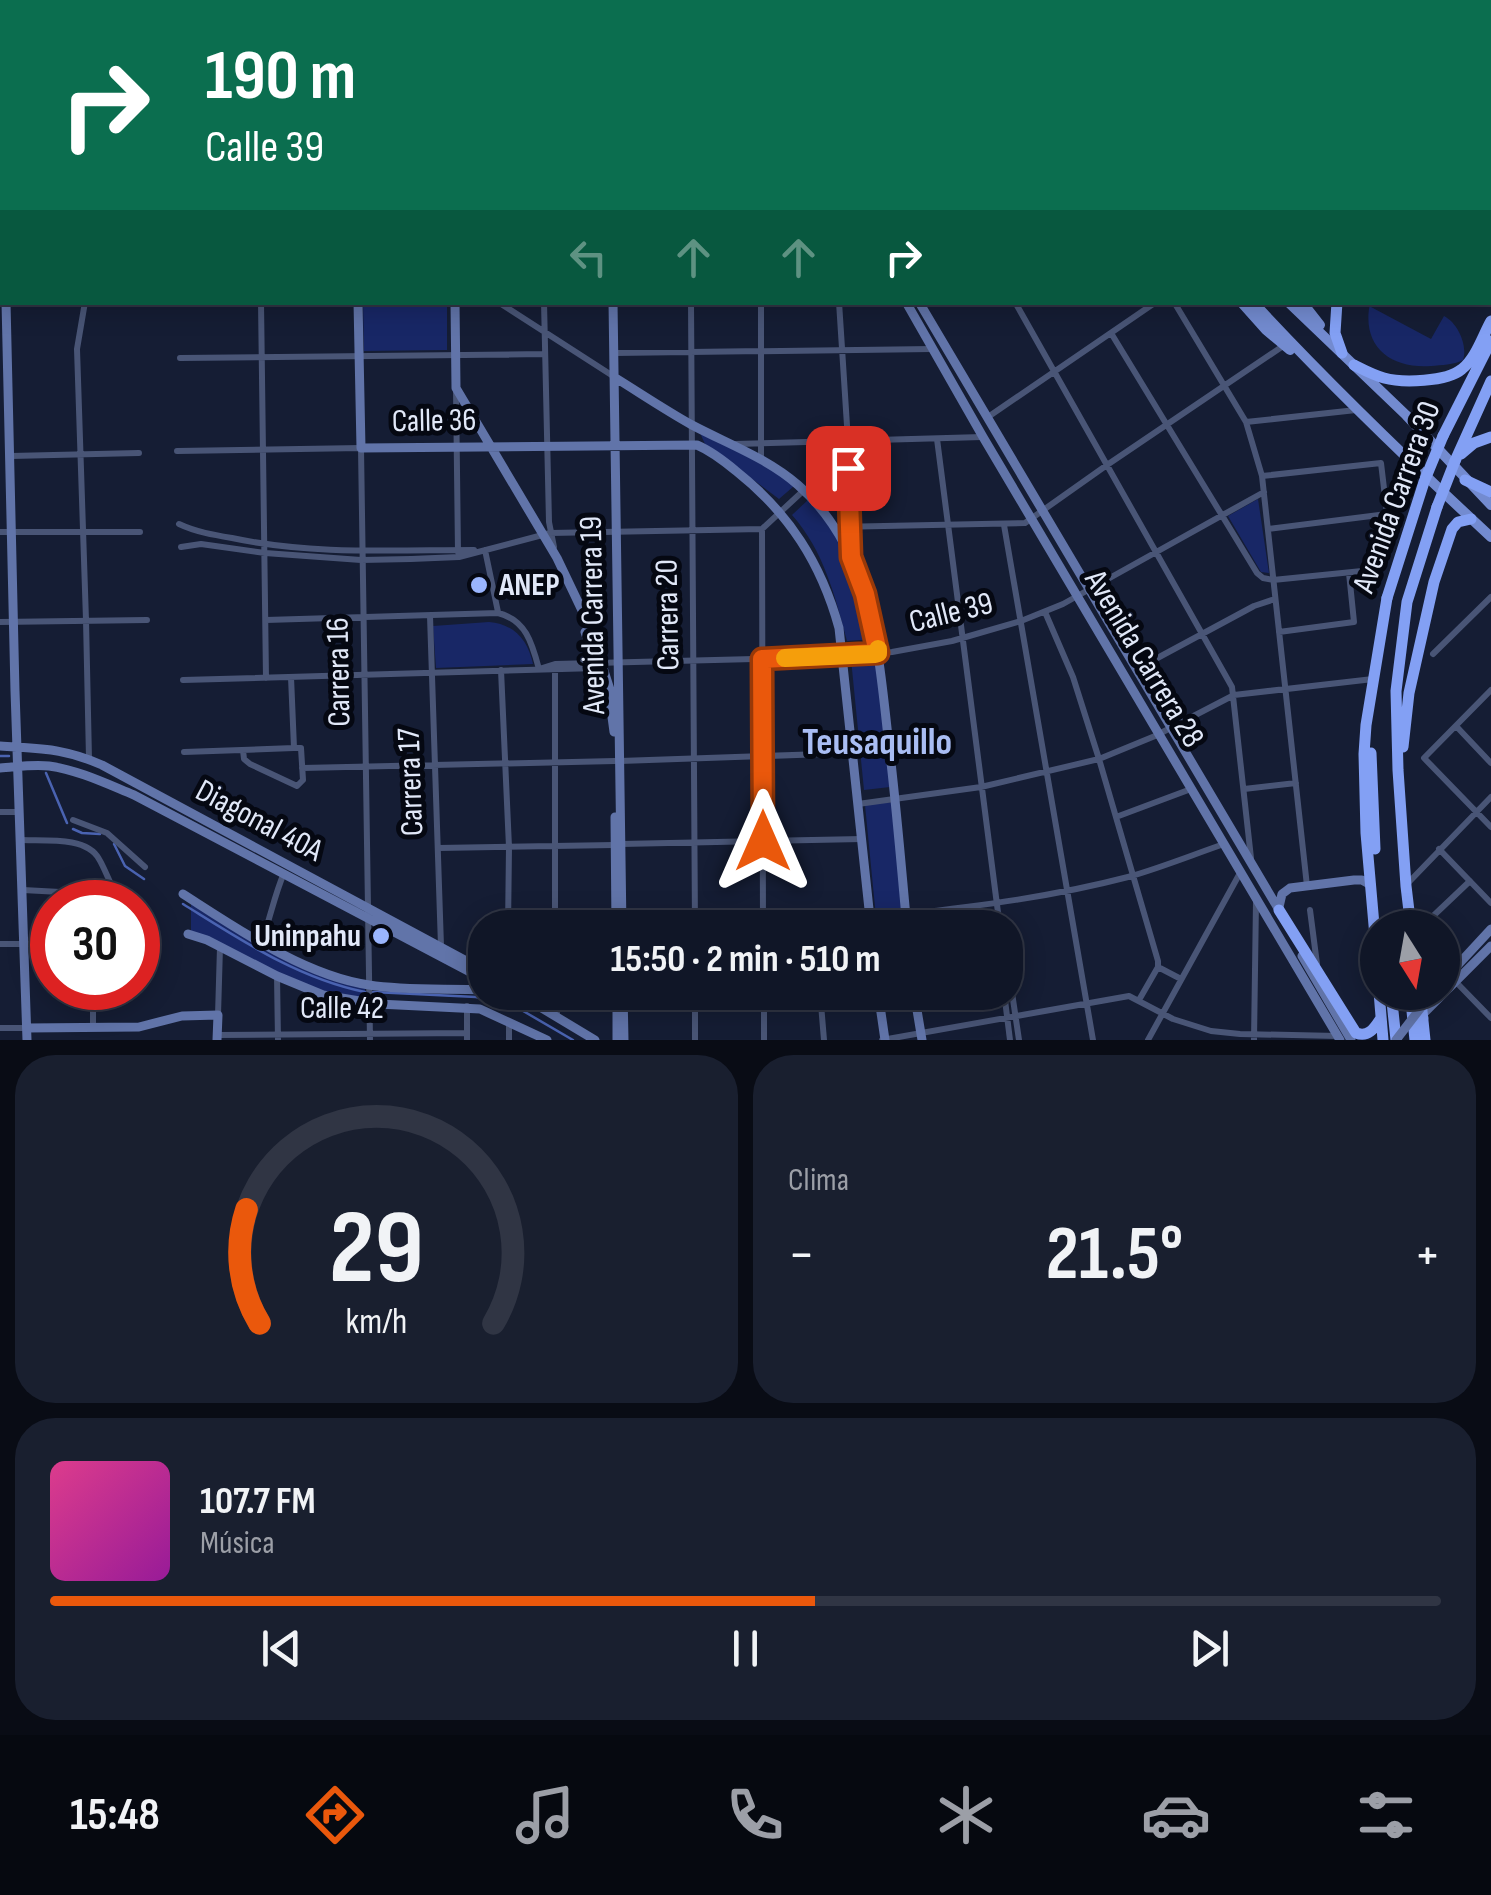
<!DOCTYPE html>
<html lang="es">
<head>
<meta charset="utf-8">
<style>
	:root { --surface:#101627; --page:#191f2f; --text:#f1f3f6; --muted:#9c9fa7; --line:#303544; --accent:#ea580c }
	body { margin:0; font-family:"Sofia Sans Condensed",sans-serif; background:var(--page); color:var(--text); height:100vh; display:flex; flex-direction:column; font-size:38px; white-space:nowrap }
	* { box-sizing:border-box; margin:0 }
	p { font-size:32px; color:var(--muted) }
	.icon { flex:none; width:55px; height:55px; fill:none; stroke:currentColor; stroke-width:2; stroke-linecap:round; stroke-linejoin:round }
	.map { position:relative; height:1040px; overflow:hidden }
	.drawer { display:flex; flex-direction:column; gap:15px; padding:15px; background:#090c15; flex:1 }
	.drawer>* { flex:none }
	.guide { position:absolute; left:0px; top:0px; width:1492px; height:305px; box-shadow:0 5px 25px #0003,0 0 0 2px var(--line); background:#0b6e4f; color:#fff; overflow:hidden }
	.needle { width:65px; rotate:169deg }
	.tools { position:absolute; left:1360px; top:910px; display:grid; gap:20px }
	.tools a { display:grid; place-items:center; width:100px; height:100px; border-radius:50%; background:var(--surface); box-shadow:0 5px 25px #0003,0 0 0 2px var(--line); font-size:50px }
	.speed { position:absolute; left:30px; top:880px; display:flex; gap:20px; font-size:50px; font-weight:700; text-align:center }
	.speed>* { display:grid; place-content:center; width:130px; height:130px; border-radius:50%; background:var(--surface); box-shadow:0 5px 25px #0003,0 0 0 2px var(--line); line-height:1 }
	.speed .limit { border:15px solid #d22; background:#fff; color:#111 }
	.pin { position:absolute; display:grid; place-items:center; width:85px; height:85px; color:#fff; margin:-42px; border-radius:20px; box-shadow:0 5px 15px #0006 }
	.me { position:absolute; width:110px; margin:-55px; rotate:0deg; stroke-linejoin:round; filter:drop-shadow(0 0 8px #0008) }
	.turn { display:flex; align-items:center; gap:35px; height:210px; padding:0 40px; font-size:45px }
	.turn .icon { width:130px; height:130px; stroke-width:2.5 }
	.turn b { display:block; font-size:70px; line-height:85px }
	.lanes { display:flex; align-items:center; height:95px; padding:0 40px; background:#0003; justify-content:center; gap:50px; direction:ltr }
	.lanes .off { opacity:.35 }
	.big { font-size:75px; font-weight:700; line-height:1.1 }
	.drawer .tile { flex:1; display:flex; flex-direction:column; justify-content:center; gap:15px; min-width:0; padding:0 35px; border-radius:40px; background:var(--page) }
	.drawer .dial { align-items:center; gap:0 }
	.dial svg { height:260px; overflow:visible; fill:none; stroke:var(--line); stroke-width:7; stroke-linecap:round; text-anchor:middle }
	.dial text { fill:var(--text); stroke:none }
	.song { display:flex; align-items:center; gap:30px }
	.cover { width:120px; height:120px; border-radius:15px; background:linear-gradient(135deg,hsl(330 70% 55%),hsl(300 70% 35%)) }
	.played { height:10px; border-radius:5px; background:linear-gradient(90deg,var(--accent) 55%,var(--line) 55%) }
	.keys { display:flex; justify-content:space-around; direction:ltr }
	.heat { display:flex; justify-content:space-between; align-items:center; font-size:55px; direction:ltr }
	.drawer .tiles { flex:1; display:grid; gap:15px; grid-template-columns:1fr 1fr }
	.tile:last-child { grid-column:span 2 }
	.trip { position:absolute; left:468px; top:910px; width:555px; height:100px; border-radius:40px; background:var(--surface); box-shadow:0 5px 25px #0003,0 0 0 2px var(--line); font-weight:700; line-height:100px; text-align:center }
	.tab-bar { display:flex; height:160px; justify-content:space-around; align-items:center; background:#060910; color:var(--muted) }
	.tab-bar .icon { width:70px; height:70px }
	.tab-bar .current { color:var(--accent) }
	.tab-bar b { font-size:45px; color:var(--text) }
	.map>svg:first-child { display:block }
</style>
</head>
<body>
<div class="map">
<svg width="1491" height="1040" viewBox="0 0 1491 1040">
	<rect width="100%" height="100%" fill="#151d34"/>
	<path fill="#182766" d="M363,303h84v47l-83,1z
		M1370,303h3l-2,4 60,32 13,-23c14,7 24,30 19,44 -10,5 -21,5 -32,6 -41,3 -70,-20 -61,-63z
		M700,433l62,29 32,24 -15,13 -74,-55z
		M810,498l12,15 33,55 19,71 -27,2c-12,-45 -23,-90 -55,-126z
		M1258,499l11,74 -8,-1 -33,-56z
		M489,622c25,2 39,18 44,42l-97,4 -3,-42z
		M876,658l14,129 -26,3 -13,-131z
		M892,802l12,125h-27l-12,-122z
		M191,903l63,40 111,45 1,11 -39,-6 -30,-11 -106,-51z"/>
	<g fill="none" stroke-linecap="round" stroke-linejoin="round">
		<path stroke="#4a63b1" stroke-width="2.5" d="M0,756h9
			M46,773l21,50
			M73,829l9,4 18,1
			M114,844l11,22 19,13
			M183,904c58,36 114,74 182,88
			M373,992l103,5 42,11 55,32"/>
		<path stroke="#495576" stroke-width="6" d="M835,0l2,2
			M1068,0l2,2
			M75,2l1,-2
			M271,2l1,-2
			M539,2l188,-2
			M859,2l3,-2
			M0,298l2,-1
			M85,302l-8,47 9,271 3,139
			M261,302l5,376
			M498,302l115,74
			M544,302l5,220 5,25
			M691,302l4,626
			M839,302l9,139 3,115
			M1015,302l217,385 19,171
			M1174,302l72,120 16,54 45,410
			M1111,333l146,240 6,5 10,2 99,-10
			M614,353l318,-4
			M180,358l365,-4
			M456,389l2,163
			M988,417l168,-115
			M1246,422l110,-12
			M937,439l63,489
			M735,444l247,-7
			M177,451l184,-3 9,592
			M11,456l128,-3
			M761,459v-157
			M1262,476l119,-13 6,51 -119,15
			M179,524c17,8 35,11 53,14 80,17 161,12 242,12
			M1004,525l89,515
			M835,527l190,-4 82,-58 176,-119
			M762,529l1,399
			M0,532h140
			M181,547l20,-3 64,9 96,7 50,-1 48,-2 91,-24 212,-4 41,-38
			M485,550l13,62
			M1045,612l28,65 26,82 59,202v6l-19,33
			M430,616l11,330
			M266,620l232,-7c28,7 34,30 41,56
			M0,622l147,-2
			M1279,632l75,-10 -5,-49
			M1433,654l58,-57
			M555,665v263
			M539,669l16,-5 275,-7 62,-5 60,-11 69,-20 42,-17 201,-112
			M1137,669l117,-63 21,-7
			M501,670l8,177 -1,81
			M291,677l3,71
			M183,680l414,-12
			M1491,690l-67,68 67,69
			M1456,726l35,37
			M243,750l1,9 6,5 47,22 6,-6 -2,-32h-7
			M184,752l110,-4
			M620,761l233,-8
			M302,768l313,-7
			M1244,789l52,-6
			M858,804l123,-17 118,-28 56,-23 79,-41 139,-16
			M0,812h19
			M1116,817l75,-28
			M73,820l34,13 38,34
			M21,840c23,1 66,-4 78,19 9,15 12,32 25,43
			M621,844l241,-5
			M438,848l176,-3
			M1439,849l52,54
			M1409,882l82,-85
			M23,890l93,5
			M1310,910l7,54
			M906,914c75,-8 149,-18 222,-37 32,-9 64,-22 96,-33
			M138,915l8,7
			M1431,918l39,-37
			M261,943c9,-23 13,-47 23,-70
			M0,944h52
			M138,944h7
			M1005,959l5,20 9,61
			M1158,967l23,12
			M277,976l1,64
			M1455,981l36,37
			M93,988v40
			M556,992l1,24
			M695,992v48
			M764,992v48
			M820,992l4,48
			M1004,992l6,48
			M467,1006v34
			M218,1015l2,-68
			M509,1022v18
			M0,1028h27
			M217,1035l250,-2
			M882,1040l247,-44 44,23 38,12 29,3 97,2
			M1148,1040l92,-167
			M1254,1040l2,-139"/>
		<path stroke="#6174a9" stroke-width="9" d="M199,0l6,2
			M225,0l8,2
			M354,0v2
			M452,0v2
			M610,0v2
			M727,0l2,2
			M739,0l2,2
			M1163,0l2,2
			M1290,0v2
			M1298,0v2
			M1344,0l2,2
			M1353,0l3,2
			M0,1l2,120
			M398,2l6,-2
			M417,2l6,-2
			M1211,2l3,-2
			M1373,2l1,-2
			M1490,115l1,1
			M1490,124l1,1
			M0,198l2,1
			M6,302l9,389 12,349
			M358,302l3,146 336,-3c14,6 27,16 39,26 53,42 85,92 103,157l32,300
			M455,302l1,86 101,170 32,67 26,80
			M613,302l9,626
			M906,302l77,135 357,603
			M919,302l363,613
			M614,377c26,16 51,33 78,48 36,19 75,33 106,60 73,64 80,162 90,252 8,64 13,127 19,191
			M585,632l27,85 2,15
			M0,746c41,3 64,2 102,19l383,206
			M0,768c16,-1 33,-4 49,-2 29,4 58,18 85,29l336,177
			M615,817l1,111
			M183,894c53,34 122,82 186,91 38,6 78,3 116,5
			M1279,907l3,-13 8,-6 64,-8h8l9,5
			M188,934l19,6 70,36 46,19 55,9 102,5 67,31
			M1302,956l49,84
			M1442,982l49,-53
			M515,992l80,48
			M617,992v48
			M623,992l1,48
			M878,992l7,48
			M914,992l8,48
			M1424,1018l-1,-4 68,-68
			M27,1028l112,-1 43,-11 36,-1 -1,25"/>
		<path stroke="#738bd0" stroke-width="10" d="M931,0l3,2
			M966,0l4,2
			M1241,302l25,28 24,20
			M1253,302c76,82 156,159 238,235
			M1288,302l118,113 85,90
			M1302,302l18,23"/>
		<path stroke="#83a0f4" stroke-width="11" d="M1490,132l1,1
			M1490,176h1
			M1490,185h1
			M1490,198l1,-1
			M1337,302l-2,31 7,20
			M1354,365c10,5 19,10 30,13 18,5 63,4 78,-9 14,-11 21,-34 29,-48
			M1443,436l48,-95
			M1461,454l13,-11 17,-6
			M1455,461l36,-80
			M1465,480l26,12
			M1403,747l6,-54 25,-111 18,-53 6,-7 13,-3
			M1371,753l4,96
			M1279,910l77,123c13,5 19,-6 25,-15
			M1411,928l-5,-42 -8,-116 -2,-79 11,-89 30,-95
			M1378,971l-12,-138 -2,-79 2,-29 21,-127
			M1379,992l4,48
			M1391,992l5,48
			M1410,992l5,48
			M1420,992l5,48"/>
		<path stroke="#6174a9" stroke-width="9" d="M1396,1040l37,-48"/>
		<path stroke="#83a0f4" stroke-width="11" d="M1437,507l18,-46
			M1387,598l37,-116 19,-46"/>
	</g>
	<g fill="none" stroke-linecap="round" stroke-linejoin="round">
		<defs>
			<path id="route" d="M763,841l-1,-182 116,-6 -13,-59 -14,-37 -3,-89"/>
		</defs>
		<use href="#route" stroke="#983908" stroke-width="25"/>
		<use href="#route" stroke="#ea580c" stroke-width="18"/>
		<path stroke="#f59e0b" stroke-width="18" d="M785,658l90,-4 3,-1v-4"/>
	</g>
	<g fill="#9ab5fd" stroke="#050812" stroke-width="4">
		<circle cx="479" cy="585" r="10"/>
		<circle cx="381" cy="936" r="10"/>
	</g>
	<g text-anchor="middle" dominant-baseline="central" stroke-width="10" stroke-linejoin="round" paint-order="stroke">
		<g font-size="32" fill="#e1e8f8" stroke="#050812">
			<text transform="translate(434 421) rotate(-1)">Calle 36</text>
			<text transform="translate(1397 497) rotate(-70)">Avenida Carrera 30</text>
			<text transform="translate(951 613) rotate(-14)">Calle 39</text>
			<text transform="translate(593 615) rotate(-91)">Avenida Carrera 19</text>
			<text transform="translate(668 615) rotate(-91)">Carrera 20</text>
			<text transform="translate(1144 659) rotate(59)">Avenida Carrera 28</text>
			<text transform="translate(339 672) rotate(-91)">Carrera 16</text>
			<text transform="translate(411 782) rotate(-92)">Carrera 17</text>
			<text transform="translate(259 821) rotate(28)">Diagonal 40A</text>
			<text x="342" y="1008">Calle 42</text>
		</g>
		<g font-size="32" font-weight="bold" fill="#e1e8f8" stroke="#050812" text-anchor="start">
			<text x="499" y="585">ANEP</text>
			<text x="361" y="936" text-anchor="end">Uninpahu</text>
		</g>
		<g font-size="38" font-weight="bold" fill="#a9bdf3" stroke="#050812">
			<text x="877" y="742">Teusaquillo</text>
		</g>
	</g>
</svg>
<div class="tools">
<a><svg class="needle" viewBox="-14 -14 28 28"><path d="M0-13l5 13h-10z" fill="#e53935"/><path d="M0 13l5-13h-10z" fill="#9c9fa7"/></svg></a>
</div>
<div class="speed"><div class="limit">30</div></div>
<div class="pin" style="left:848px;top:468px;background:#d93025"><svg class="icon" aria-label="arrive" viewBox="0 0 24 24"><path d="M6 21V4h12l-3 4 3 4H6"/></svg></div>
<svg class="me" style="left:763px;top:841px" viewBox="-20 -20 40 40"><path d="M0-17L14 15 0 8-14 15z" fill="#ea580c" stroke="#fff" stroke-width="4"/></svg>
<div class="trip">15:50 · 2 min · 510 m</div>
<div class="guide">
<div class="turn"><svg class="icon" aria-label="right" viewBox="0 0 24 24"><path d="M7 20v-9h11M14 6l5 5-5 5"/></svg><div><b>190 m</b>Calle 39</div></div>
<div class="lanes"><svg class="icon off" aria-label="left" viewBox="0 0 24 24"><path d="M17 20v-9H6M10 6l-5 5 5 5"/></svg><svg class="icon off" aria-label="ahead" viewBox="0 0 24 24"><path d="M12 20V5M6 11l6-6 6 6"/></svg><svg class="icon off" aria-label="ahead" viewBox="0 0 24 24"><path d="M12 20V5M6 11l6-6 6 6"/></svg><svg class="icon" aria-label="right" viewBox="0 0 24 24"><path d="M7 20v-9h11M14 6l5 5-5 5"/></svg></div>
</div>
</div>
<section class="drawer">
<div class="tiles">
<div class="tile dial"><svg viewBox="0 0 100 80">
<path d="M14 69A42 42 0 1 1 86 69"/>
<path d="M14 69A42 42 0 0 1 10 34" stroke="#ea580c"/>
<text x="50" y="56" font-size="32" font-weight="700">29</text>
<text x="50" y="72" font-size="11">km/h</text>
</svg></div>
<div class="tile"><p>Clima</p>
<div class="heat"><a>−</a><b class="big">21.5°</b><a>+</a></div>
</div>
<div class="tile">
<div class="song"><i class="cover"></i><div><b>107.7 FM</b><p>Música</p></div></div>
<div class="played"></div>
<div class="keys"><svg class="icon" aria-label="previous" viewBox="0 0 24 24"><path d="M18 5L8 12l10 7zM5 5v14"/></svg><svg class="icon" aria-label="pause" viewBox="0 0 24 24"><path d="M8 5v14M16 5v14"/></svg><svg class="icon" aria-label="next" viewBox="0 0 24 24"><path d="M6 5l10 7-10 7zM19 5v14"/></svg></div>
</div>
</div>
</section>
<nav class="tab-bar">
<b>15:48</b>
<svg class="icon current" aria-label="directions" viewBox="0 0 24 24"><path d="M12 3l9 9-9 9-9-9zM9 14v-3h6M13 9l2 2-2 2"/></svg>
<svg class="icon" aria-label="music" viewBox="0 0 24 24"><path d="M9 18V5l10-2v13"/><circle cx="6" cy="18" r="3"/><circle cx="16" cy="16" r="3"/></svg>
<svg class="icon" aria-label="phone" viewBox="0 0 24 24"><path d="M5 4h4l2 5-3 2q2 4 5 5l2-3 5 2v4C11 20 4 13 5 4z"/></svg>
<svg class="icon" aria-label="climate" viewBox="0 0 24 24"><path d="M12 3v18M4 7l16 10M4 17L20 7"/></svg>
<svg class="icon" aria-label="car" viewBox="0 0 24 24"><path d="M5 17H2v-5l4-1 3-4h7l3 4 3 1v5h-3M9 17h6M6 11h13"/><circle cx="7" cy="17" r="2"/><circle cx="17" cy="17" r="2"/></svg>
<svg class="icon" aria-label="filters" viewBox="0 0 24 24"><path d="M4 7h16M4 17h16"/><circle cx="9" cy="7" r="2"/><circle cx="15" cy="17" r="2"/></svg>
</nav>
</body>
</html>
